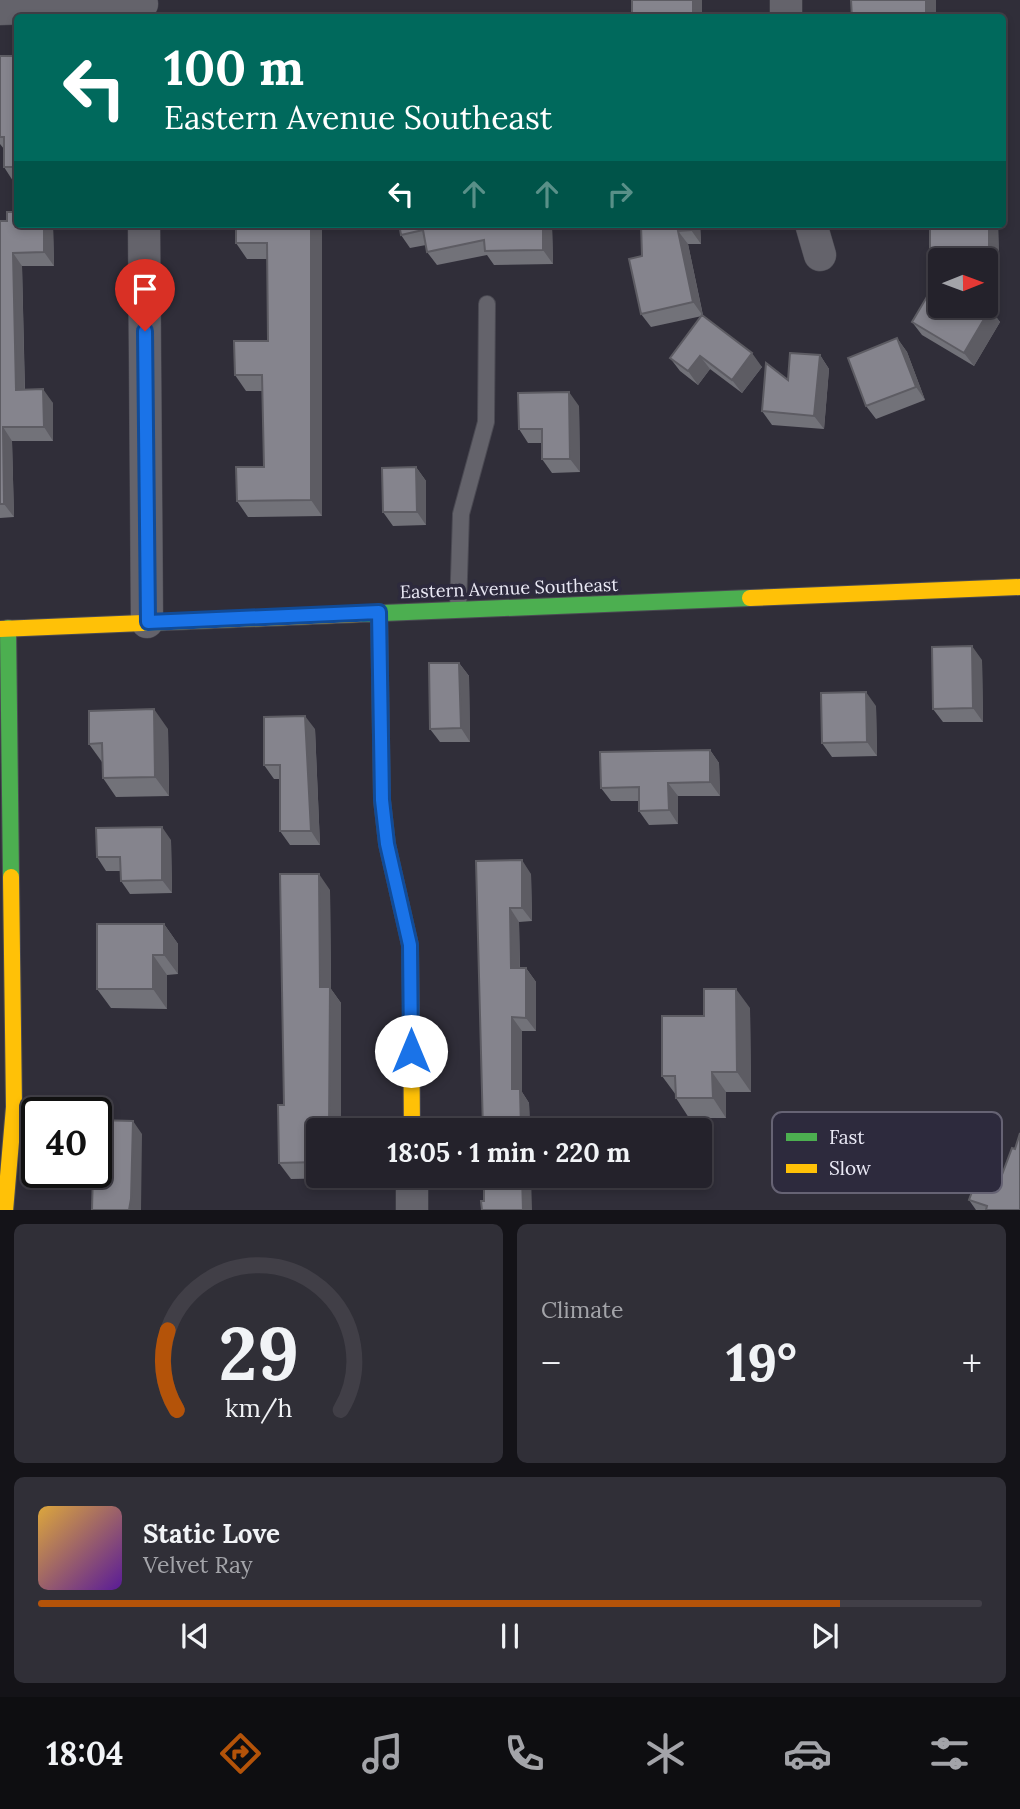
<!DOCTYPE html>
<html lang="en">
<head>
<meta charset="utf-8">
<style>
	:root { --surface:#24222b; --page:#302f37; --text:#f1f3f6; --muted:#a3a4a9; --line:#413f47; --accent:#b45309 }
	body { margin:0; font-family:Lora,serif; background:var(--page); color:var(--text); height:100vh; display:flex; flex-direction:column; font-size:26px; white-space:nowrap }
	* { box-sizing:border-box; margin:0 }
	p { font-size:23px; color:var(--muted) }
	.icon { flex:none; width:38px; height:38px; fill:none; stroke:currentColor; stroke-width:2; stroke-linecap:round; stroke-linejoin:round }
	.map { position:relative; height:1210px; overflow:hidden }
	.panel { display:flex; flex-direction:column; gap:14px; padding:14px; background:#141318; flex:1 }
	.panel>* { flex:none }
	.hud { position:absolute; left:14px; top:14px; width:992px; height:214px; border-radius:7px; box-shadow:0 4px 10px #0003,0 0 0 2px var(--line); background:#00695c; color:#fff; overflow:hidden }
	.needle { width:46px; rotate:89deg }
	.tools { position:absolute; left:928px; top:248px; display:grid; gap:14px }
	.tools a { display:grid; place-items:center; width:70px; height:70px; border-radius:7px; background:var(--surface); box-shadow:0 4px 10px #0003,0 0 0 2px var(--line); font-size:35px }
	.speed { position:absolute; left:21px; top:1097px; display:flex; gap:14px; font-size:35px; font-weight:700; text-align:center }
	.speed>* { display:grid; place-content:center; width:91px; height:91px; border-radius:50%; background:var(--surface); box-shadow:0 4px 10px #0003,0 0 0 2px var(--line); line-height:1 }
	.speed .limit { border:4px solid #111; border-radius:10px; background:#fff; color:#111 }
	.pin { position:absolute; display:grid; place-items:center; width:60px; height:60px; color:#fff; margin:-72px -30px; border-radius:50% 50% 50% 0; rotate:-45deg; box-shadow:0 0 7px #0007 }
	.pin .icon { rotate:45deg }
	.me { position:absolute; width:77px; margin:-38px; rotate:0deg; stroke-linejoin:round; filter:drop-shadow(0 0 5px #0008) }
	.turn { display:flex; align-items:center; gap:24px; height:147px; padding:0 35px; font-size:32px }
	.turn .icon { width:91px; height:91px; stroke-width:2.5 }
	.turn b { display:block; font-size:49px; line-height:60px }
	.lanes { display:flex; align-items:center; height:66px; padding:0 35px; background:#0003; justify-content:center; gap:35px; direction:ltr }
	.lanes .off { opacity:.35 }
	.big { font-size:52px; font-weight:800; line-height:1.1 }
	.panel .card { flex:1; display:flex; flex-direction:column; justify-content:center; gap:10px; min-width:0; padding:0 24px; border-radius:10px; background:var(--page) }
	.panel .dial { align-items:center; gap:0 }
	.dial svg { height:182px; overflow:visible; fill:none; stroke:var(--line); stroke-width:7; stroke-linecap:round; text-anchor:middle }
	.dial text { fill:var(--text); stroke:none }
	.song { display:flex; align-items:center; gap:21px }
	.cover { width:84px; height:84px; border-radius:10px; background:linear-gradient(135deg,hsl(40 70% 55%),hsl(270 70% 35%)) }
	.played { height:7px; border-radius:4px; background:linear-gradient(90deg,var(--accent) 85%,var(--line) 85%) }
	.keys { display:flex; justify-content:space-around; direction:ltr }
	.heat { display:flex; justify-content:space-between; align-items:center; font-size:38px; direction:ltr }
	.panel .tiles { flex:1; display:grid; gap:14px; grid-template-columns:1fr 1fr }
	.card:last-child { grid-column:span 2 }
	.trip { position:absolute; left:306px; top:1118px; width:406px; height:70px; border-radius:7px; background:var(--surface); box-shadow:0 4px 10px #0003,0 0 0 2px var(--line); font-weight:800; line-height:70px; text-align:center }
	.dock { display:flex; height:112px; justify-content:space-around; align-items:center; background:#0e0e11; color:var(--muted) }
	.dock .icon { width:49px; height:49px }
	.dock .active { color:var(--accent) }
	.dock b { font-size:32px; color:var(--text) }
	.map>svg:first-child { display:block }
</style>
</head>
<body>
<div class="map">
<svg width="1020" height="1211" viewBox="0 0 1020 1211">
	<rect width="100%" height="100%" fill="#302e39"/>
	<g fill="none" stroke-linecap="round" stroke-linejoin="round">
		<defs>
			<path id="lane" d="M458,609l3,-95 25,-92 1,-118"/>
			<path id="street" d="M786,0v18
				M0,9l142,-5
				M144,224l3,398
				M811,224l9,31
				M412,1176v35"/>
			<path id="fast" d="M379,612l3,188 5,44 23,101 1,62
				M359,614l391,-16
				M8,628l3,249"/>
			<path id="slow" d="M750,598l270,-11
				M0,629l359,-15
				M411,1007l1,123
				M5,1211l9,-104 -3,-230"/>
		</defs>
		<use href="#lane" stroke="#4b4a53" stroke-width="18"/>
		<use href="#street" stroke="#4b4a53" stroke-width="33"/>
		<use href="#fast" stroke="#4b4a53" stroke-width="18"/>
		<use href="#slow" stroke="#4b4a53" stroke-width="18"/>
		<use href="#lane" stroke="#64636b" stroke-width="16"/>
		<use href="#street" stroke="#64636b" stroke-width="32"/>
		<use href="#fast" stroke="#4caf50" stroke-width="16"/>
		<use href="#slow" stroke="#ffc107" stroke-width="16"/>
	</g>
	<path fill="#727279" d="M0,56h18v125h-5l-9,-14v-18l-4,-5z
		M0,221l53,5 1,40h-32l3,124 28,13v38h-41l2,76 -14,1z
		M236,224h86v292l-74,1 -11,-16 27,-34 -2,-76h-16l-11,-16 33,-34 -1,-82h-20l-11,-16z
		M399,224h152l1,2 1,38 -59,1 -7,-10 -50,10 -10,-13 -1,-7 -16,3 -9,-13z
		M641,224h59l1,20h-13l15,71 59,52 -20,26 -32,-24 -12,16 -18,-14 -10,-13 32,-42 -51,11 -10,-13 1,-58z
		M930,224h68l1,39h-14v-2h-45v2l-10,-14z
		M949,307l41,2 10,13 -26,44 -52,-31 -10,-13z
		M897,338l10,14 18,48 -49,19 -10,-13z
		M820,355l9,14 -5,60 -52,-4 -10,-14 26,-31z
		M579,406l1,66 -28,1 -10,-14v-16h-14l-9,-14z
		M416,467l10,14v44l-33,1 -10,-14z
		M982,660l1,62h-40l-10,-13z
		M459,663l10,13 1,66h-30l-10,-13z
		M876,706l1,50 -45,1 -10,-14z
		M168,729l1,67 -53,1 -13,-19 -1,-16 -13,-18z
		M315,729l5,116h-30l-10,-14v-52h-6l-10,-14z
		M710,750l9,13 1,33h-42v28l-29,1 -10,-14v-10h-28l-10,-13z
		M171,840l1,53 -42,1 -9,-13 -1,-10h-14l-9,-14z
		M476,861l55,13 1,47 -13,1 1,46h6l10,14v49h-14v61l7,11 1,27h-47z
		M330,890l1,99 10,14 -23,127v46h23v2l-50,1 -12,-16 5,-58z
		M164,924l14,20v30l-11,1v34l-56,-1 -14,-19z
		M750,1008l1,84h-25v26h-37l-13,-20v-3l-14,-19 42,-60z
		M1015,1149l5,61h-44l-7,-10 31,-20z"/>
	<path fill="#5d5c63" d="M693,0h9v18h-9z
		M926,0h10v18h-10z
		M44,224h8l1,2 1,40 -10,-14z
		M311,224h11v292l-11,-16z
		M543,224h8l1,2 1,38 -10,-14z
		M691,224h9l1,20 -10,-14z
		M989,224h9l1,39 -10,-14z
		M678,231l10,13 15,72 -10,-14z
		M13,253l9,13 3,137 -9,-13z
		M990,309l10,13 -26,44 -10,-13z
		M897,338l10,14 18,48 -9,-13z
		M752,353l10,14 -20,26 -10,-13z
		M820,355l9,14 -5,60 -10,-13z
		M700,356l10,13 -12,16 -10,-14z
		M43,389l10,14v38l-9,-14z
		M569,392l10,14 1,66 -10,-13z
		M3,427l9,14 2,76 -10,-13z
		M416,467l10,14v44l-9,-13z
		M972,646l10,14 1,62 -10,-14z
		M459,663l10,13 1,66 -9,-14z
		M866,692l10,14 1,50 -10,-14z
		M154,709l14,20 1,67 -14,-19z
		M305,716l10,13 5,116 -9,-14z
		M710,750l9,13 1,33 -10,-14z
		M668,783l10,13v28l-9,-14z
		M162,827l9,13 1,53 -10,-13z
		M522,860l9,14 1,47 -10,-13z
		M319,874l11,16 1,99 10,14v127h-12l-9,-143z
		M510,908l9,14 1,60 -9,-14z
		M164,924l14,20v30l-14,-19z
		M153,955l14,20v34l-14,-20z
		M526,968l10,14v49l-10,-13z
		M736,989l14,19 1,84 -14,-20z
		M512,1017l10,14v61l7,11 1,27h-9l-9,-41z
		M712,1072l14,20v26l-13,-20z
		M133,1121l9,13 -1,76h-12z
		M522,1176h9l1,34h-9z"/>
	<path fill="#85848d" stroke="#5d5c63" stroke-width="2" d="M632,0h61v18h-61z
		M851,0h75v18h-74z
		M0,56h18v111h-14v-30h-4z
		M7,212h11v12h26v28l-31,1 3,137 27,-1 1,38h-41l1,77h-4v-283h7z
		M236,224h75v276l-74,1 -1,-34h28l-2,-92h-27l-1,-34h34l-1,-98h-31z
		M399,224h144v26l-58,1 -1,-11 -57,12 -4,-22 -22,5z
		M641,224h50v6l-13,1 15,71 -52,12 -12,-55 13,-3z
		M930,224h59v25h-59z
		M928,295l12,7v4h7l2,1 1,-1h35l5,3 -26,44 -52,-31z
		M702,315l50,38 -20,27 -32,-24 -12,15 -18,-13z
		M897,338l19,49 -50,19 -18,-48z
		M790,353l30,2 -6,61 -52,-5 4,-48 22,17z
		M569,392l1,67h-28v-30h-23l-1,-36z
		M416,467l1,45h-34l-1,-44z
		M972,646l1,62 -40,1 -1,-62z
		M429,663h30l2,65 -31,1z
		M866,692l1,50 -45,1 -1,-50z
		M154,709l1,68 -52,1 -1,-35 -13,1v-33z
		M305,716l6,115h-31v-66h-16v-48z
		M710,750v32l-42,1 1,27 -30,1v-24l-38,1 -1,-36z
		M162,827v53l-41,1 -1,-24h-23l-1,-29z
		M522,860v48h-12l1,60h15v50l-14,-1v72h8l1,41h-38l-7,-269z
		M280,874h39l1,113h10l-1,143h-11v32l-39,1 -1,-58h6z
		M97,924h67v31h-11v34h-56z
		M704,989h32l1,83h-25l1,26h-37l-1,-22h-13v-60h42z
		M96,1120l37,1 -2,78 -2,11h-37l1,-38h3z
		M1020,1133v77h-34l1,-4 -18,-6 10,-27 21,7 12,-32 3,1z
		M484,1176h38l1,34h-41l-1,-9h3z"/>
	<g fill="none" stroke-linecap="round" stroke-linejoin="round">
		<defs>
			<path id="route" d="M145,331l3,291 231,-10 3,188 5,44 23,101 1,106"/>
		</defs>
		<use href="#route" stroke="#114b97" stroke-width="18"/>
		<use href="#route" stroke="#1a73e8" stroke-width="12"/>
	</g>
	<g text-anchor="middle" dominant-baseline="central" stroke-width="7" stroke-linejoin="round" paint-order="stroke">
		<g font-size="18" fill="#eae9f5" stroke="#2d2a3d">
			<text transform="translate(509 588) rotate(-2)">Eastern Avenue Southeast</text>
		</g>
	</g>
	<rect x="772" y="1112" width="230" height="81" rx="10" fill="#2d2a3d" stroke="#666374" stroke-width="2"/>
	<rect x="786" y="1133" width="31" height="8" fill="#4caf50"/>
	<rect x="786" y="1164" width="31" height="9" fill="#ffc107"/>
	<g font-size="19" fill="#eae9f5">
		<text x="829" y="1144">Fast</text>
		<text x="829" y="1175">Slow</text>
	</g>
</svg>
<div class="tools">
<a><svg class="needle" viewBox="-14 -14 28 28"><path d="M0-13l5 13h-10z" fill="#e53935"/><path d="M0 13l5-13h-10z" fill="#a3a4a9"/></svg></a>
</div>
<div class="speed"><div class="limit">40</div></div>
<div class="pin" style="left:145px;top:331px;background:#d93025"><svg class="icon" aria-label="arrive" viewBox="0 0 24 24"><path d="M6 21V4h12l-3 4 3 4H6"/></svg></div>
<svg class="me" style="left:411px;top:1051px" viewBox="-20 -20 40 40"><circle r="19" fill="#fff"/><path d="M0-13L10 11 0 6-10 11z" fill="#1a73e8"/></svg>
<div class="trip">18:05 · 1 min · 220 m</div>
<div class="hud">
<div class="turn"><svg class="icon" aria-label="left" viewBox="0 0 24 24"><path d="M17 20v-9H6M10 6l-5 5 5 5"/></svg><div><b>100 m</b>Eastern Avenue Southeast</div></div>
<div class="lanes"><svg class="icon" aria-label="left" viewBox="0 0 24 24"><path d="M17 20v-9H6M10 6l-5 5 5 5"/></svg><svg class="icon off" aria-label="ahead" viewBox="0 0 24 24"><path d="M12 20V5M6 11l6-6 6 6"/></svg><svg class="icon off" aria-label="ahead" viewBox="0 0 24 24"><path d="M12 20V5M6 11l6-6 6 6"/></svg><svg class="icon off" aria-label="right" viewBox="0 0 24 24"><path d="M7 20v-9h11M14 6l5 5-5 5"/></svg></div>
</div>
</div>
<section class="panel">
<div class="tiles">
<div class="card dial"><svg viewBox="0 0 100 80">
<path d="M14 69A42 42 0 1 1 86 69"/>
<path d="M14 69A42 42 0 0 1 10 34" stroke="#b45309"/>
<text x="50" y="56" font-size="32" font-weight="700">29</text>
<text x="50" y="72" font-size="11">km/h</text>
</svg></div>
<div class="card"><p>Climate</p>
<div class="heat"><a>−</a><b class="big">19°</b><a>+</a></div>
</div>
<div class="card">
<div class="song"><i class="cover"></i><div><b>Static Love</b><p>Velvet Ray</p></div></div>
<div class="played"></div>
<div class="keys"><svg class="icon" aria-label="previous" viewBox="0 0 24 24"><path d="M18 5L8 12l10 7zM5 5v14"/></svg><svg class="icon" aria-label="pause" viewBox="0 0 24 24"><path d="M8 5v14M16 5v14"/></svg><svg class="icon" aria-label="next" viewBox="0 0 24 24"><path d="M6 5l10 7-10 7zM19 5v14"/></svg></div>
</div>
</div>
</section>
<nav class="dock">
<b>18:04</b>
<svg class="icon active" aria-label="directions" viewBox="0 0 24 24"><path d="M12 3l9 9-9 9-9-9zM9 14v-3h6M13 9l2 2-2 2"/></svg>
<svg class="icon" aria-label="music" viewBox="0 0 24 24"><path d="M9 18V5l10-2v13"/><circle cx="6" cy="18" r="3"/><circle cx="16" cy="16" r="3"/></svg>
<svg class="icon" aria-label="phone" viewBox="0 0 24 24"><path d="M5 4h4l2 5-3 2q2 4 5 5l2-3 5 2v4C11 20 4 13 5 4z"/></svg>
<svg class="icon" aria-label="climate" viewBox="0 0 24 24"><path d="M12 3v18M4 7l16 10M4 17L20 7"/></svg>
<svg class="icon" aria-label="car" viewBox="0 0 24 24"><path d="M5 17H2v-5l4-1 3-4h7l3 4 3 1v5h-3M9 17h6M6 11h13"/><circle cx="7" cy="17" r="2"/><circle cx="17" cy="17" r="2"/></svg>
<svg class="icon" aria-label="filters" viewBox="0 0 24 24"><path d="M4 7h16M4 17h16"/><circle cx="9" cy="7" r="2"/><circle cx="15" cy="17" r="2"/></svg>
</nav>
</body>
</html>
